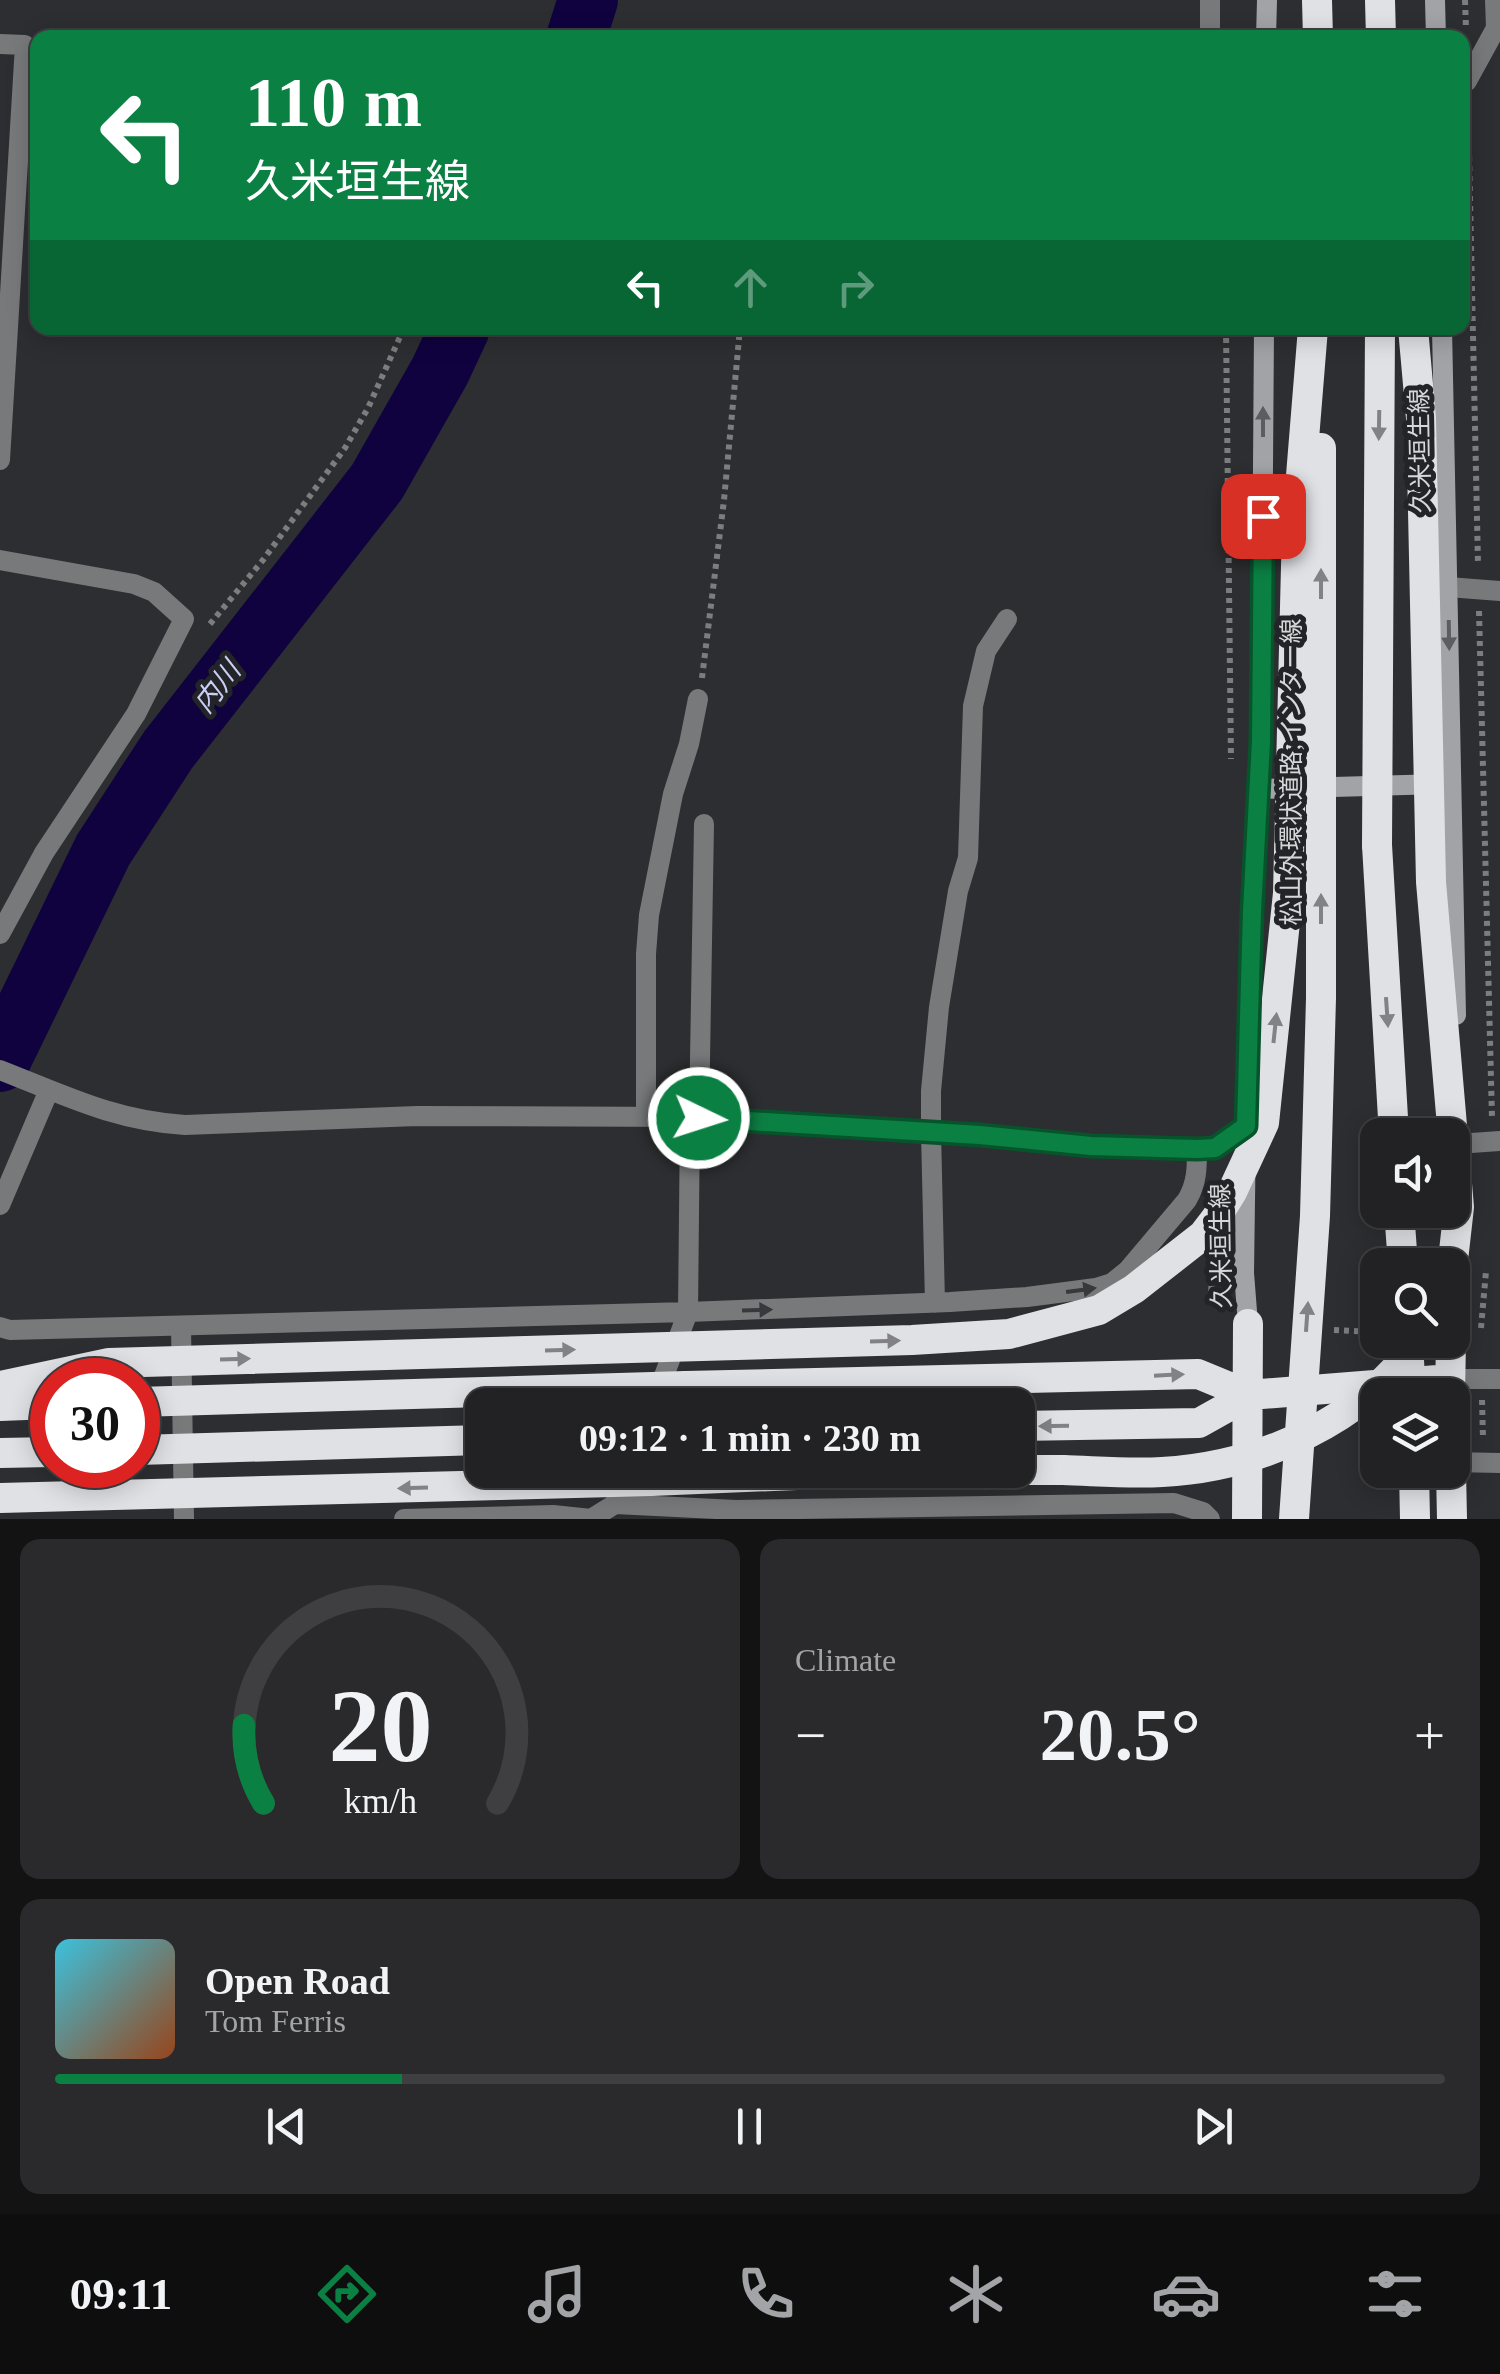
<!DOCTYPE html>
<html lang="en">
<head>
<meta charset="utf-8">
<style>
	:root { --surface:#222225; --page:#2a2a2d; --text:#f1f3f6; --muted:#a2a4a7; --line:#3f3f42; --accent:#0b8043 }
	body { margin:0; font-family:"Times New Roman","Noto Sans JP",serif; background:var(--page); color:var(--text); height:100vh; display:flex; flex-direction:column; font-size:38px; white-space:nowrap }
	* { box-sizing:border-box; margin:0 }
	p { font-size:32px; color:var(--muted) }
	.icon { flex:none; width:55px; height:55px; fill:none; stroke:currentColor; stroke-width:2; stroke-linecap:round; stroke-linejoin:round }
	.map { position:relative; height:1519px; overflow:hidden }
	.drawer { display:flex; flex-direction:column; gap:20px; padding:20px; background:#131314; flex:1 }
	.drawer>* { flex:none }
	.guide { position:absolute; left:30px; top:30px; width:1440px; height:305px; border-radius:20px; box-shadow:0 5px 25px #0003,0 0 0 2px var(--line); background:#0b8043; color:#fff; overflow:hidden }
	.tools { position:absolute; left:1360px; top:1118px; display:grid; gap:20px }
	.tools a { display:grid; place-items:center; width:110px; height:110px; border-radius:20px; background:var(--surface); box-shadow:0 5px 25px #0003,0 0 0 2px var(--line); font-size:50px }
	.speed { position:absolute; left:30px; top:1358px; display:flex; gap:20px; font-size:50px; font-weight:700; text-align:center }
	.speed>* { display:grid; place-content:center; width:130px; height:130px; border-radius:50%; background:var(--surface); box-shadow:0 5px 25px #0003,0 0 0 2px var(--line); line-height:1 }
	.speed .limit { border:15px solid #d22; background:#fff; color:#111 }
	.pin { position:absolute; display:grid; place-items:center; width:85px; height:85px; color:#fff; margin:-42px; border-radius:20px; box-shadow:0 5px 15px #0006 }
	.me { position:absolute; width:110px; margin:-55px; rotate:94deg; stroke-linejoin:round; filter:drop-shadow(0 0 8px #0008) }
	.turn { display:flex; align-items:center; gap:35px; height:210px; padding:0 50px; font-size:45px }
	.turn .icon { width:130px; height:130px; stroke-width:2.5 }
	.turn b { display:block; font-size:70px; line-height:85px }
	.lanes { display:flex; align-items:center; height:95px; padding:0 50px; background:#0003; justify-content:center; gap:50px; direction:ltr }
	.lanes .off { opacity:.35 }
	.big { font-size:75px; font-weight:700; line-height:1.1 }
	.drawer .widget { flex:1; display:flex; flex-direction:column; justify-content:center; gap:15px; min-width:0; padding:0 35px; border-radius:20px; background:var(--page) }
	.drawer .dial { align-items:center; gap:0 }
	.dial svg { height:260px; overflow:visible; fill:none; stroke:var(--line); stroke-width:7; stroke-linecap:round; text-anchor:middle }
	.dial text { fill:var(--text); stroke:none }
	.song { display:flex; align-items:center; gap:30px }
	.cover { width:120px; height:120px; border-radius:15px; background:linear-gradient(135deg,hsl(190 70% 55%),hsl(20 70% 35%)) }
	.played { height:10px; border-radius:5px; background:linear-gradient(90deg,var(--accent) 25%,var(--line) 25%) }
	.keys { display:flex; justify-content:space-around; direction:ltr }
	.heat { display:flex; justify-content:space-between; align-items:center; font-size:55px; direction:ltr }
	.drawer .tiles { flex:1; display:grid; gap:20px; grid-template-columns:1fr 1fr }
	.widget:last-child { grid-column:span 2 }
	.trip { position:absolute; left:465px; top:1388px; width:570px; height:100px; border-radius:20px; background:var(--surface); box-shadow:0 5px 25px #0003,0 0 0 2px var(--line); font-weight:700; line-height:100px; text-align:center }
	.tab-bar { display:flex; height:160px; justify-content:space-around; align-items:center; background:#0e0e0f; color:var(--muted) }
	.tab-bar .icon { width:70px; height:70px }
	.tab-bar .on { color:var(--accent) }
	.tab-bar b { font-size:45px; color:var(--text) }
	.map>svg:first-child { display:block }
</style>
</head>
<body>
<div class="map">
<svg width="1500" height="1519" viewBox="0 0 1500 1519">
	<rect width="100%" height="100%" fill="#2d2e31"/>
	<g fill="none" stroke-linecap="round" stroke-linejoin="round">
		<path stroke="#10023f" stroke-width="60" d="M576,38l12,-38
			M0,1062l103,-212 65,-100 209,-268 63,-111 20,-43"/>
		<path stroke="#7c7d7f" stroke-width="6" stroke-dasharray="5 5" stroke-linecap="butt" d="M1465,0l1,29
			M1468,106l10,458
			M1226,328l5,431
			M1479,611l13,507
			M210,624l53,-64 82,-112 23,-40 36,-80
			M702,678l22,-178 16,-172
			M1212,1266l-1,34 10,9
			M1481,1328l5,-57
			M1334,1330l44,2
			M1482,1400l1,38"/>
		<path stroke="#78797a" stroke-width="20" d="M1495,0l1,28
			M1210,38v-38
			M0,44l25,1 -25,415
			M1462,81h5l29,-53h4
			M0,560l134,24 20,8 30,27 -48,95 -92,139 -44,81
			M1448,587l52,4
			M0,1070c64,25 115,51 185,55l232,-9 273,1 290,18 111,11 106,3
			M646,1117v-163l3,-39 24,-121 16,-50 9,-45
			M699,1118l5,-294
			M1457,1144l43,-3
			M0,1205l49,-115
			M935,1303l-4,-171v-41l8,-84 19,-116 10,-33 5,-152 13,-55 21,-32
			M181,1326l3,193
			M0,1327l10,3 678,-18 2,-195
			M1450,1379h50
			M653,1405l35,-93 262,-10 77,-5 69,-9 16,-5 16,-13 59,-70c10,-17 10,-32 10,-51l18,-1 31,-21
			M1452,1462l48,1
			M626,1473l-11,31 121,6 438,-7 29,9 7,7
			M404,1519l149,-4 38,4 24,-15"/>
		<path stroke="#a2a3a6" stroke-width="20" d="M1435,0l1,38
			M1266,38l1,-38
			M1442,328l14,687
			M1258,789l183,-5
			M1452,1293l2,-34
			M1248,1324l-4,-51 2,-146 6,-216 9,-170 3,-413"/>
		<path stroke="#e0e1e5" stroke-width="30" d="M1317,0l1,38
			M1380,0l1,38
			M1377,845l17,290
			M1399,1210l4,55
			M686,1386l512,-12 51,21
			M1450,1395l1,-55
			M0,1406l52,-2
			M1018,1426l181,-3 50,-28 201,-16
			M0,1453l52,-1
			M1018,1470h45
			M1414,1470l1,49
			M1451,1470l1,49
			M1247,1519l1,-195"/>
		<path stroke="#e0e1e5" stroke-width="30" d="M1413,328l8,90 10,464 28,325 -7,62
			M1377,845l3,-517
			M1408,1343l3,52
			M0,1386l109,-23 803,-23 97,-6 90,-24 35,-21 69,-54 13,-17 16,-26 32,-69 24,-230 9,-368 16,-197
			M138,1402l548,-16
			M138,1450l344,-10
			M1063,1470c33,1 66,4 99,2 97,-5 201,-51 257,-132
			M0,1498l651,-17 264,-11h81
			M1294,1519l21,-303 6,-218v-550"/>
	</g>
	<defs><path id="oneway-solid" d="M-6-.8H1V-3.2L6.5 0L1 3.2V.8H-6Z" transform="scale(2.5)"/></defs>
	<g fill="#5c5d60">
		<use href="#oneway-solid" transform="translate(1263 422) rotate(-90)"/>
		<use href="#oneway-solid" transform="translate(1449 635) rotate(89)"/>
	</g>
	<g fill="#828286">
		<use href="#oneway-solid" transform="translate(1379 425) rotate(91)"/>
		<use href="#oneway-solid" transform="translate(1321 584) rotate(-90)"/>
		<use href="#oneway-solid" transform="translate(1321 909) rotate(-90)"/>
		<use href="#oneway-solid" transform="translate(1387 1012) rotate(86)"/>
		<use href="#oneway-solid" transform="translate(1275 1028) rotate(-84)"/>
		<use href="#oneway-solid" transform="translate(1307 1317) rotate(-86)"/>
		<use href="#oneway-solid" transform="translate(885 1341) rotate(-2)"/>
		<use href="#oneway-solid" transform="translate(560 1350) rotate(-2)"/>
		<use href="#oneway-solid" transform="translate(235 1359) rotate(-2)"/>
		<use href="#oneway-solid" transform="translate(1169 1375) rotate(-3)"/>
		<use href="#oneway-solid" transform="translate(1054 1426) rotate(179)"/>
		<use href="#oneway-solid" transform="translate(413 1488) rotate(178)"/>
	</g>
	<g fill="#38393c">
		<use href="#oneway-solid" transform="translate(1081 1290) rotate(-8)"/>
		<use href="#oneway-solid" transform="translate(757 1310) rotate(-2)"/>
	</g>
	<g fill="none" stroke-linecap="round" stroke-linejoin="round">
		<defs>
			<path id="route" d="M699,1118l281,17 111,11 106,3 18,-1 31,-22 6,-215 9,-170 2,-225"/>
		</defs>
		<use href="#route" stroke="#07532c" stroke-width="25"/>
		<use href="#route" stroke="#0b8043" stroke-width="18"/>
	</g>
	<g text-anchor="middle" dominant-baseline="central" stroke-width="10" stroke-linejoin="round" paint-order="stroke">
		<g font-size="25" fill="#d6d7d9" stroke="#232427">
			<text transform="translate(1420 451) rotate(-91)">久米垣生線</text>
			<text transform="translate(1291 772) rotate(-90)">松山外環状道路;インター線</text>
			<text transform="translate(1221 1246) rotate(-91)">久米垣生線</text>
		</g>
		<g font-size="28" font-style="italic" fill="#cacef5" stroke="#232427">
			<text transform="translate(217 687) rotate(-52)">内川</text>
		</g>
	</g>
</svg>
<div class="tools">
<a><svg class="icon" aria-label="sound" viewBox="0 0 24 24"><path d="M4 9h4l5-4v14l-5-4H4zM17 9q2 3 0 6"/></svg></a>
<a><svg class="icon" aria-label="search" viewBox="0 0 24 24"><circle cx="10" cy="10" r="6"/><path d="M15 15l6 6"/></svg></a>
<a><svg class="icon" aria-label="layers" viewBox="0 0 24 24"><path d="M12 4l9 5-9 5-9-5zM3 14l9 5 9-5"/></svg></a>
</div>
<div class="speed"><div class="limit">30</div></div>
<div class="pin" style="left:1263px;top:516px;background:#d93025"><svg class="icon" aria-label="arrive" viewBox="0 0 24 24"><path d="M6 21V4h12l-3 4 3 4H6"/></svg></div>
<svg class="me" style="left:699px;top:1118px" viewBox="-20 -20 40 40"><circle r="17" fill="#0b8043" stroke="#fff" stroke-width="3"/><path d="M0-11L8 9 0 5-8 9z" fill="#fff"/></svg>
<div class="trip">09:12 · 1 min · 230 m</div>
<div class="guide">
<div class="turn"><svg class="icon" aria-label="left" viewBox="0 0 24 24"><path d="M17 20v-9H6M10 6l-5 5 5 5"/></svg><div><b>110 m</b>久米垣生線</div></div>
<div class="lanes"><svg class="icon" aria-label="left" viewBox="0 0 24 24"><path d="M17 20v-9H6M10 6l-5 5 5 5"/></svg><svg class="icon off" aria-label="ahead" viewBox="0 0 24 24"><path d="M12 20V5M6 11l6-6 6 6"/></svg><svg class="icon off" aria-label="right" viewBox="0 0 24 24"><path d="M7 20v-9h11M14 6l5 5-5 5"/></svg></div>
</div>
</div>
<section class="drawer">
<div class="tiles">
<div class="widget dial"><svg viewBox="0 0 100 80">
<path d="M14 69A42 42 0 1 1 86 69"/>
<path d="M14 69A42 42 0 0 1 8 45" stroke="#0b8043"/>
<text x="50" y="56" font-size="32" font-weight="700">20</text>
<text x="50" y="72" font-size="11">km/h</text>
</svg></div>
<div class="widget"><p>Climate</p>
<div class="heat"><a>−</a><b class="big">20.5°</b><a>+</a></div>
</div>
<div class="widget">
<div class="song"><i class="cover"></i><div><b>Open Road</b><p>Tom Ferris</p></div></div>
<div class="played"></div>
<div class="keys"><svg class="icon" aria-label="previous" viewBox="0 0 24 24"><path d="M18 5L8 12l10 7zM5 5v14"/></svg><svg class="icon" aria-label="pause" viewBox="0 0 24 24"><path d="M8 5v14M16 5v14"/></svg><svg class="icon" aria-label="next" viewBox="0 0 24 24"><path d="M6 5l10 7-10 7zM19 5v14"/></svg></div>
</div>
</div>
</section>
<nav class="tab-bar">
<b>09:11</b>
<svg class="icon on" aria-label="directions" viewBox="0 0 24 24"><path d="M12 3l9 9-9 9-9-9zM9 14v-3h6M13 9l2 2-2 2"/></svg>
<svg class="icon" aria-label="music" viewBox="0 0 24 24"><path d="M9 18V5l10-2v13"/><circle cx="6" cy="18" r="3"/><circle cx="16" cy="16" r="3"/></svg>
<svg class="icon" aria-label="phone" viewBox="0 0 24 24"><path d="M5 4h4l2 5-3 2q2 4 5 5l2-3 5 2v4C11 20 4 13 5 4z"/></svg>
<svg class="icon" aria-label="climate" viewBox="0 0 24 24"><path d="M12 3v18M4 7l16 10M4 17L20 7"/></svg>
<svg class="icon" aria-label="car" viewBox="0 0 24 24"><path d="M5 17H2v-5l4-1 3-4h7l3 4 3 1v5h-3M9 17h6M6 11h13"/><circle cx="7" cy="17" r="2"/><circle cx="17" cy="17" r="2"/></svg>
<svg class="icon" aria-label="filters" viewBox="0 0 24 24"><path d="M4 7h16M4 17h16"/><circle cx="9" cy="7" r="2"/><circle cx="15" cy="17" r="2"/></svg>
</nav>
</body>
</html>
